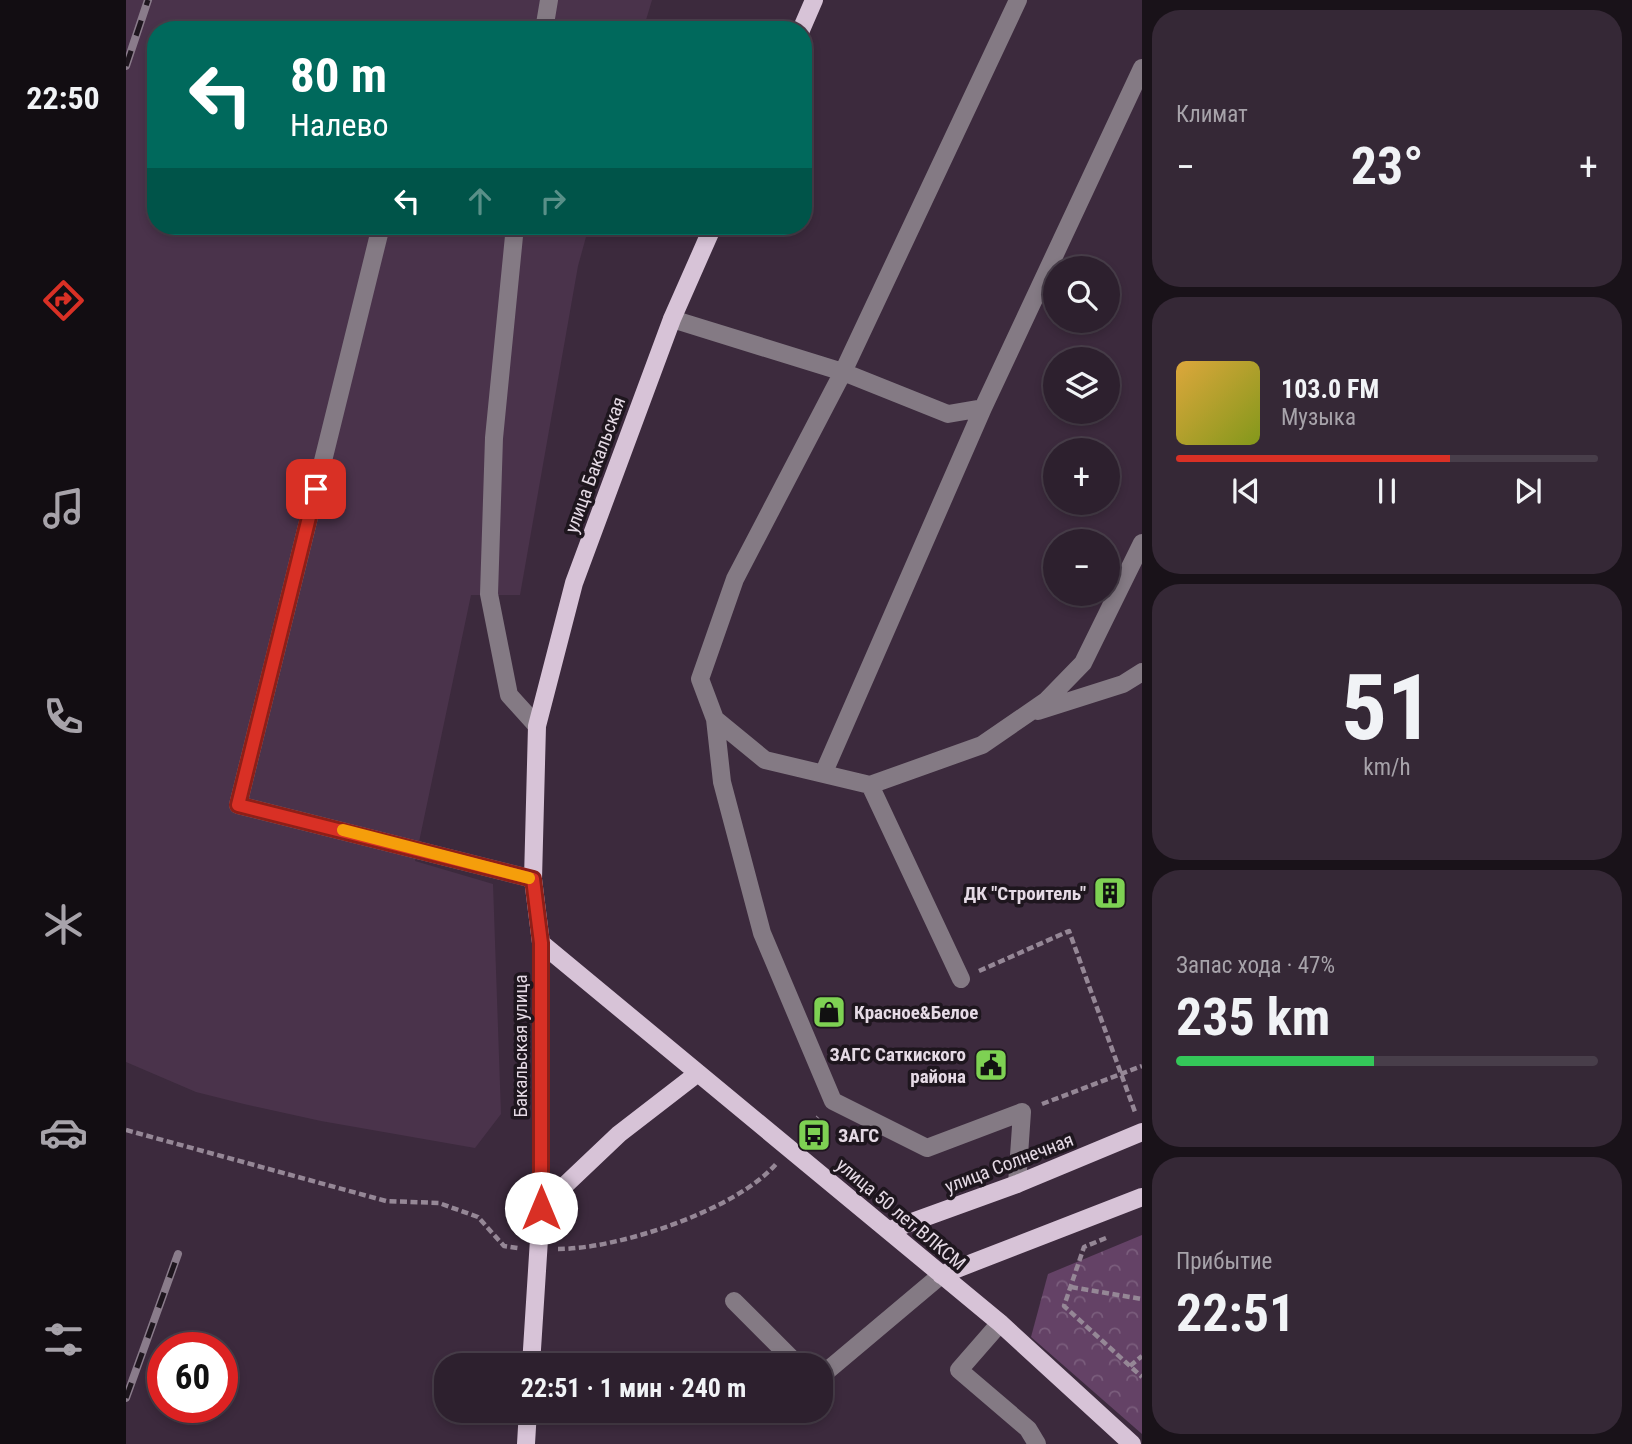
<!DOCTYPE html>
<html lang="ru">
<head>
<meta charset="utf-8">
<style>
	:root { --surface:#2d202e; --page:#352836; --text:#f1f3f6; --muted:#a7a3aa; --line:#483e4a; --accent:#d93025 }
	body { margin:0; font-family:"Roboto Condensed",sans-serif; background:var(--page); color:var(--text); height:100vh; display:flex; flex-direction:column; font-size:26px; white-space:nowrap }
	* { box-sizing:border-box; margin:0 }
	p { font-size:23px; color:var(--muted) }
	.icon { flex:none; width:38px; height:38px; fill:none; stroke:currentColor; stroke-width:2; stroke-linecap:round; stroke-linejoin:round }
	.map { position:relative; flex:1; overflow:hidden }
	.sheet { display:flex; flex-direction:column; gap:10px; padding:10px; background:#191219; width:490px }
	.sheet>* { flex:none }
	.guide { position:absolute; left:21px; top:21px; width:665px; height:214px; border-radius:28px; box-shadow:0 4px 10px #0003,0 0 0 2px var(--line); background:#00695c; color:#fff; overflow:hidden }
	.fabs { position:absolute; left:917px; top:256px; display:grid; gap:14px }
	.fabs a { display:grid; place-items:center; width:77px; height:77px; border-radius:50%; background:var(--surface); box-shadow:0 4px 10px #0003,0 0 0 2px var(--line); font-size:35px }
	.speed { position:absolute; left:21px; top:1332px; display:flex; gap:14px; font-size:35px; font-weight:700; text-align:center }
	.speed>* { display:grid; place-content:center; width:91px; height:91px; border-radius:50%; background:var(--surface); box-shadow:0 4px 10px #0003,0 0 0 2px var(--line); line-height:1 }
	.speed .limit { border:10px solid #d22; background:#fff; color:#111 }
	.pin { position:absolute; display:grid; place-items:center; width:60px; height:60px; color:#fff; margin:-30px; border-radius:14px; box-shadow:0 4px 10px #0006 }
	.me { position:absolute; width:77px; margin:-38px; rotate:0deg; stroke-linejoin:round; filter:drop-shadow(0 0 5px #0008) }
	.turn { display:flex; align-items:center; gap:24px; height:147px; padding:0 28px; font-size:32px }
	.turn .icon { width:91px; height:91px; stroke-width:2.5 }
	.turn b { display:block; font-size:49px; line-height:60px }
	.lanes { display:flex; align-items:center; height:66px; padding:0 28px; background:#0003; justify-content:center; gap:35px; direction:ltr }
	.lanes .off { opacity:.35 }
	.big { font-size:52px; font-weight:700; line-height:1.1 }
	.sheet .widget { flex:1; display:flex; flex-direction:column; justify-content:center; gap:10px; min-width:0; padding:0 24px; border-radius:28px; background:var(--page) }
	.sheet .dial { align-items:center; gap:0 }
	.dial b { font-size:91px; line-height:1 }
	.song { display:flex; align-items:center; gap:21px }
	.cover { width:84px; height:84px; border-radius:10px; background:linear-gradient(135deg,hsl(40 70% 55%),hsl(70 70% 35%)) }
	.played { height:7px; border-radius:4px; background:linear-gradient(90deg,var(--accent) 65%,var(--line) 65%) }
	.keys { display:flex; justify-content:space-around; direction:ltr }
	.heat { display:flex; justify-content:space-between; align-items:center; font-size:38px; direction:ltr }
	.charge { height:10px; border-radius:5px; background:linear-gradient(90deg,#34c759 47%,var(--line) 0) }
	.trip { position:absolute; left:308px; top:1353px; width:399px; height:70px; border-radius:28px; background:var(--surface); box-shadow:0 4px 10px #0003,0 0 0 2px var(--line); font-weight:700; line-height:70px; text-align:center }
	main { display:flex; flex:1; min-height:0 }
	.tabs { display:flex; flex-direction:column; width:126px; justify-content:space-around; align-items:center; background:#120d12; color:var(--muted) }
	.tabs .icon { width:49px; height:49px }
	.tabs .selected { color:var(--accent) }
	.tabs b { font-size:32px; color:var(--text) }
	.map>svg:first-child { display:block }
</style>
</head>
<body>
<main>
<nav class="tabs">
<b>22:50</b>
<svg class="icon selected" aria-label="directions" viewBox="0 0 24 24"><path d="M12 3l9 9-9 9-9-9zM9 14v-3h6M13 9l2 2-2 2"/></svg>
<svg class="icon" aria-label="music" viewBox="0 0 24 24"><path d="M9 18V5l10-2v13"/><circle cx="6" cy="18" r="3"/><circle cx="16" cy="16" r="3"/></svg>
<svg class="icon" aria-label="phone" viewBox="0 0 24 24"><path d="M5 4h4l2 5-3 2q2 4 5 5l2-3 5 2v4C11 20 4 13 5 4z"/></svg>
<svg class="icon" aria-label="climate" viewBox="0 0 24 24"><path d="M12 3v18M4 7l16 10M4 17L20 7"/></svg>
<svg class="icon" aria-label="car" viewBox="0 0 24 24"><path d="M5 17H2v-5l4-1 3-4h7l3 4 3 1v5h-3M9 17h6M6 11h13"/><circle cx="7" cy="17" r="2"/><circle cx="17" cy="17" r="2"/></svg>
<svg class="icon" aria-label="filters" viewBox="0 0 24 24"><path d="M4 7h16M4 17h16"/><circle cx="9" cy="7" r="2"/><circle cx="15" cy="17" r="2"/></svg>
</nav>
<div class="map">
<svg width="1016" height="1444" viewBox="0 0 1016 1444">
	<defs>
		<pattern id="park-crowns" width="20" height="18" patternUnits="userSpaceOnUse" patternTransform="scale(1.75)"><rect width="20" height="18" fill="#644266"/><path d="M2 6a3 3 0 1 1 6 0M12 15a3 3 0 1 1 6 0" fill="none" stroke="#7a5d7c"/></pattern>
	</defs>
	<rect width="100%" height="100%" fill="#3c2a3d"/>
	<path fill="#4a334b" d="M0,0h526l-9,30h-487v196h433l-11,40 -58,329h-49l-56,266 78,23 8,230 -26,34 -154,-27 -77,-17 -48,-12 -70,-30z"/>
	<path fill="url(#park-crowns)" d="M1016,1235v199l-111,-97 17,-63z"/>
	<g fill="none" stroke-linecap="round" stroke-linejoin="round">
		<path stroke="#958796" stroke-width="4.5" stroke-dasharray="7 3.5" stroke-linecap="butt" d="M853,971l90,-40 66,181
			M916,1104l100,-38
			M0,1130l260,71 53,2 39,14 26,29 14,2
			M677,1133l15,-16
			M980,1238l-22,9 -20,59 78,71
			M432,1249c61,0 178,-39 218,-85
			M945,1287l71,12
			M1004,1366l12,-10"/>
		<path stroke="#847a84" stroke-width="18" d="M892,0l-175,372 -108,207 -35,100 15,40 50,41 105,25 112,-40 64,-44 37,-38 59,-120
			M418,30l5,-30
			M255,226l-143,579 295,74
			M389,226l-21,212 -5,156 20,101 28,31
			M546,319l171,53 105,42 35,-6 159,-340
			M912,711l85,-27 19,-12
			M589,719l7,63 40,151 71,168 94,47 95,-36 -5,72
			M698,772l159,-364
			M744,785l91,194
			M608,1301l64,64
			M874,1323l-41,47 69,59 9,15
			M695,1376l120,-101"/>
		<path stroke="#d7c3d7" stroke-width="18" d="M675,30l13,-30
			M415,943l459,380 132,121
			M415,1208l78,-74 79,-61
			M764,1230l127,-46 125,-52
			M815,1275l201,-78
			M405,1365l10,-157v-265l-8,-64 4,-153 37,-143 98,-264 41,-93
			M400,1444l2,-34"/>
		<defs>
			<path id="rail" d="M0,66l22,-66
				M0,1398l52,-144"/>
		</defs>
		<use href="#rail" stroke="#8a7c8b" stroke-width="8"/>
		<use href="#rail" stroke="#1e161e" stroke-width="5" stroke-dasharray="16" stroke-linecap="butt"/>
	</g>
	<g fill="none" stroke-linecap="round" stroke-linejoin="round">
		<defs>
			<path id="route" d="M190,489l-78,316 295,74 8,64v265"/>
		</defs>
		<use href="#route" stroke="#8d1f18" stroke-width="18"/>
		<use href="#route" stroke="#d93025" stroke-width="12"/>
		<path stroke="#f59e0b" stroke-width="12" d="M217,830l186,48"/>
	</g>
	<defs>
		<symbol id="building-square" viewBox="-11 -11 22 22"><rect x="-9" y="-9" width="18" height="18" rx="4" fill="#7ed153" stroke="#1e161e"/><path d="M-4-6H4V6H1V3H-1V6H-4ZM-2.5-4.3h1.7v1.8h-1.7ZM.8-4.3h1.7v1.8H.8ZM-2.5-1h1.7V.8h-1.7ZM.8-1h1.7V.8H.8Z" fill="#111"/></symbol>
		<symbol id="shop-square" viewBox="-11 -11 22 22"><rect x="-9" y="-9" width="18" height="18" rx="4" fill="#7ed153" stroke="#1e161e"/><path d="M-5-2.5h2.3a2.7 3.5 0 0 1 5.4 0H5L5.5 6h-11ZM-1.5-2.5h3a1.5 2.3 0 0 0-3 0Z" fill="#111"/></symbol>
		<symbol id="civic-square" viewBox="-11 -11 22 22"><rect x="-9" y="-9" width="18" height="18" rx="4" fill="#7ed153" stroke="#1e161e"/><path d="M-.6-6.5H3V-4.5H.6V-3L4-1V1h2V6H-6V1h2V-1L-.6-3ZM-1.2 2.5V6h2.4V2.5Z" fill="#111"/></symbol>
		<symbol id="bus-square" viewBox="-11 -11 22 22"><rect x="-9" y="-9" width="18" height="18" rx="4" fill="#7ed153" stroke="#1e161e"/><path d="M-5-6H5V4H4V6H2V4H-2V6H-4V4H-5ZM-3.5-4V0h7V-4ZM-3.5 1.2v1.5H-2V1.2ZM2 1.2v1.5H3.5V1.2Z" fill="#111"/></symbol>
	</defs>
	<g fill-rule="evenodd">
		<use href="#building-square" x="965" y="874" width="38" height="38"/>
		<use href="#shop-square" x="684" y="993" width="38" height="38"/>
		<use href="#civic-square" x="846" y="1046" width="38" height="38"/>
		<use href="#bus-square" x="669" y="1116" width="38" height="38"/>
	</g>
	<g text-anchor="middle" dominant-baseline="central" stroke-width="7" stroke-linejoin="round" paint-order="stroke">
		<g font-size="19" fill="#e5dae5" stroke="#1e161e">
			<text transform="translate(469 465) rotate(-70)">улица Бакальская</text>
			<text transform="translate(394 1046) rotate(-90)">Бакальская улица</text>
			<text transform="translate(883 1163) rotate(-21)">улица Солнечная</text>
			<text transform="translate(775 1214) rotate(40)">улица 50 лет ВЛКСМ</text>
		</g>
		<g font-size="19" font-weight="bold" fill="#e5dae5" stroke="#1e161e" text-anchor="end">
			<text x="960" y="893">ДК "Строитель"</text>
			<text x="728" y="1012" text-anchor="start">Красное&amp;Белое</text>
			<text x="840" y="1054">ЗАГС Саткиского<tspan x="840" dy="22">района</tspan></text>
			<text x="712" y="1135" text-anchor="start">ЗАГС</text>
		</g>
	</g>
</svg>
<div class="fabs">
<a><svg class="icon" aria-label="search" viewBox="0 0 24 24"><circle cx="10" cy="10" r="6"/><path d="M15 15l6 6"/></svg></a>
<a><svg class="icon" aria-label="layers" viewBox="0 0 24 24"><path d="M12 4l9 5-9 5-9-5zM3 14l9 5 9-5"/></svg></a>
<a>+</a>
<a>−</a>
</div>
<div class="speed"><div class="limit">60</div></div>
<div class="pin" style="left:190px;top:489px;background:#d93025"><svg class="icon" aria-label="arrive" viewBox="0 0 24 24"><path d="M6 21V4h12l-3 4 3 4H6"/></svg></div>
<svg class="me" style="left:415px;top:1208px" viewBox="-20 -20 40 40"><circle r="19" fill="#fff"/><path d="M0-13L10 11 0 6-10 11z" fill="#d93025"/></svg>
<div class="trip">22:51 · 1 мин · 240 m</div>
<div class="guide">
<div class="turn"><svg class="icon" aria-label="left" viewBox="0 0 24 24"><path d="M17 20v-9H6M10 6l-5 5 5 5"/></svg><div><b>80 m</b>Налево</div></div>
<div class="lanes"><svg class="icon" aria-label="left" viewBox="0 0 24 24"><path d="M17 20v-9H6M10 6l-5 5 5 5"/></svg><svg class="icon off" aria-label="ahead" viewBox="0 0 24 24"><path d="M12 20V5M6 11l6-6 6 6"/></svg><svg class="icon off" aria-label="right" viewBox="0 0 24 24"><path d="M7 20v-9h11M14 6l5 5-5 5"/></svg></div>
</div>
</div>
<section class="sheet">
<div class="widget"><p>Климат</p>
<div class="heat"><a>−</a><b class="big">23°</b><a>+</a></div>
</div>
<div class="widget">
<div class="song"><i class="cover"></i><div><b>103.0 FM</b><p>Музыка</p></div></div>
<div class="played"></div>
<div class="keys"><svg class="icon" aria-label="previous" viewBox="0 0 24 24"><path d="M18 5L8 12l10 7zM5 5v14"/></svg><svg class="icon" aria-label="pause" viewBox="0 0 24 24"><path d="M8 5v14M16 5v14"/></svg><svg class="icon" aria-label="next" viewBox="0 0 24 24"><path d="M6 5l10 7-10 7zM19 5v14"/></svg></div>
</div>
<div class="widget dial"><b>51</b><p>km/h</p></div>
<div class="widget"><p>Запас хода · 47%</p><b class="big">235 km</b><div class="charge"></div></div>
<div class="widget"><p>Прибытие</p><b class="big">22:51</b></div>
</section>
</main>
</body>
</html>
